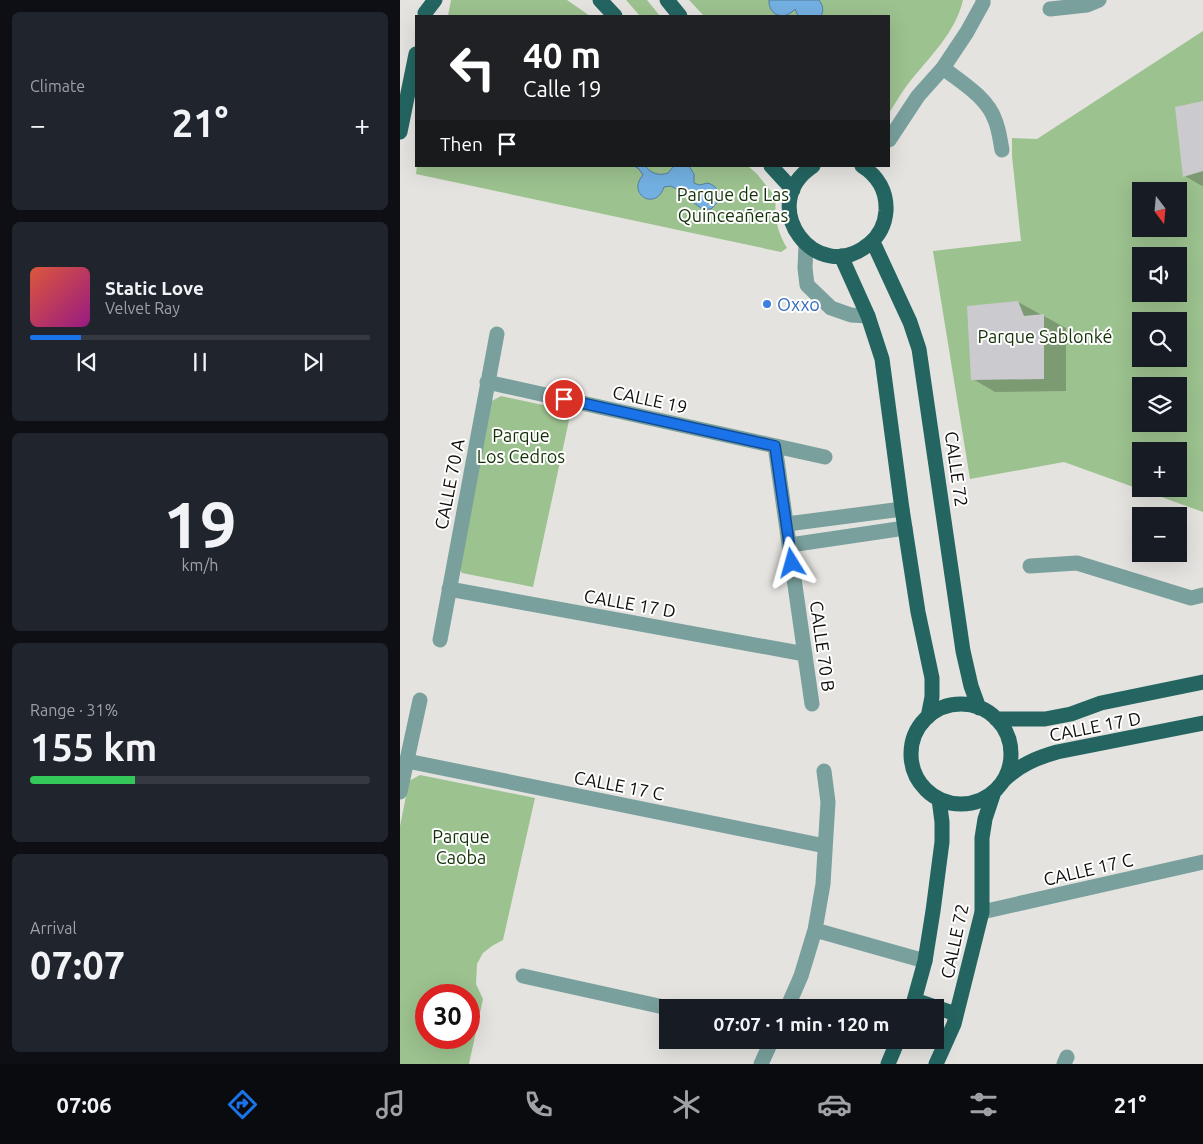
<!DOCTYPE html>
<html lang="en">
<head>
<meta charset="utf-8">
<style>
	:root { --surface:#171b24; --page:#20242c; --text:#f1f3f6; --muted:#9ea1a6; --line:#363941; --accent:#1a73e8 }
	body { margin:0; font-family:Ubuntu,sans-serif; background:var(--page); color:var(--text); height:100vh; display:flex; flex-direction:column; font-size:19px; white-space:nowrap }
	* { box-sizing:border-box; margin:0 }
	p { font-size:16px; color:var(--muted) }
	.icon { flex:none; width:28px; height:28px; fill:none; stroke:currentColor; stroke-width:2; stroke-linecap:round; stroke-linejoin:round }
	.map { position:relative; flex:1; overflow:hidden }
	.panel { display:flex; flex-direction:column; gap:12px; padding:12px; background:#0d0f14; width:400px }
	.panel>* { flex:none }
	.hud { position:absolute; left:15px; top:15px; width:475px; height:152px; border-radius:0px; box-shadow:0 5px 20px #0002; background:#202124; color:#fff; overflow:hidden }
	.needle { width:32px; rotate:164deg }
	.controls { position:absolute; left:732px; top:182px; display:grid; gap:10px }
	.controls a { display:grid; place-items:center; width:55px; height:55px; border-radius:0px; background:var(--surface); box-shadow:0 5px 20px #0002; font-size:25px }
	.speed { position:absolute; left:15px; top:984px; display:flex; gap:10px; font-size:25px; font-weight:700; text-align:center }
	.speed>* { display:grid; place-content:center; width:65px; height:65px; border-radius:50%; background:var(--surface); box-shadow:0 5px 20px #0002; line-height:1 }
	.speed .limit { border:8px solid #d22; background:#fff; color:#111 }
	.pin { position:absolute; display:grid; place-items:center; width:42px; height:42px; color:#fff; margin:-21px; border:2px solid #fff; border-radius:50%; box-shadow:0 1px 5px #0007 }
	.me { position:absolute; width:55px; margin:-28px; rotate:352deg; stroke-linejoin:round; filter:drop-shadow(0 0 4px #0008) }
	.turn { display:flex; align-items:center; gap:18px; height:105px; padding:0 25px; font-size:22px }
	.turn .icon { width:65px; height:65px; stroke-width:2.5 }
	.turn b { display:block; font-size:35px; line-height:42px }
	.then { display:flex; align-items:center; height:48px; padding:0 25px; background:#0003; gap:10px; font-size:19px }
	.big { font-size:38px; font-weight:700; line-height:1.1 }
	.panel .tile { flex:1; display:flex; flex-direction:column; justify-content:center; gap:8px; min-width:0; padding:0 18px; border-radius:8px; background:var(--page) }
	.panel .dial { align-items:center; gap:0 }
	.dial b { font-size:65px; line-height:1 }
	.song { display:flex; align-items:center; gap:15px }
	.cover { width:60px; height:60px; border-radius:8px; background:linear-gradient(135deg,hsl(10 70% 55%),hsl(310 70% 35%)) }
	.played { height:5px; border-radius:2px; background:linear-gradient(90deg,var(--accent) 15%,var(--line) 15%) }
	.keys { display:flex; justify-content:space-around; direction:ltr }
	.heat { display:flex; justify-content:space-between; align-items:center; font-size:28px; direction:ltr }
	.charge { height:8px; border-radius:4px; background:linear-gradient(90deg,#34c759 31%,var(--line) 0) }
	.trip { position:absolute; left:259px; top:999px; width:285px; height:50px; border-radius:0px; background:var(--surface); box-shadow:0 5px 20px #0002; font-weight:700; line-height:50px; text-align:center }
	.tab-bar { display:flex; height:80px; justify-content:space-around; align-items:center; background:#090b0e; color:var(--muted) }
	.tab-bar .icon { width:35px; height:35px }
	.tab-bar .current { color:var(--accent) }
	.tab-bar b { font-size:22px; color:var(--text) }
	main { display:flex; flex:1; min-height:0 }
	.map>svg:first-child { display:block }
</style>
</head>
<body>
<main>
<section class="panel">
<div class="tile"><p>Climate</p>
<div class="heat"><a>−</a><b class="big">21°</b><a>+</a></div>
</div>
<div class="tile">
<div class="song"><i class="cover"></i><div><b>Static Love</b><p>Velvet Ray</p></div></div>
<div class="played"></div>
<div class="keys"><svg class="icon" aria-label="previous" viewBox="0 0 24 24"><path d="M18 5L8 12l10 7zM5 5v14"/></svg><svg class="icon" aria-label="pause" viewBox="0 0 24 24"><path d="M8 5v14M16 5v14"/></svg><svg class="icon" aria-label="next" viewBox="0 0 24 24"><path d="M6 5l10 7-10 7zM19 5v14"/></svg></div>
</div>
<div class="tile dial"><b>19</b><p>km/h</p></div>
<div class="tile"><p>Range · 31%</p><b class="big">155 km</b><div class="charge"></div></div>
<div class="tile"><p>Arrival</p><b class="big">07:07</b></div>
</section>
<div class="map">
<svg width="803" height="1064" viewBox="0 0 803 1064">
	<rect width="100%" height="100%" fill="#e4e3df"/>
	<path fill="#9cc28f" fill-rule="evenodd" d="M51,0h116l23,16h-142z
		M226,0h21l13,16h-20z
		M289,0h274c-8,34 -34,57 -55,84 -7,9 -13,20 -19,29v-97h-185z
		M803,31v481l-139,-50 -94,17 -37,-228 88,-10 -9,-85v-18l25,1zM741,191h38v38h-38zM741,256h38v38h-38zM741,321h38v38h-38zM741,386h38v38h-38zM741,451h38v38h-38z
		M17,166h331l9,8 19,24c-2,19 1,33 11,50l-6,4 -365,-78z
		M101,396l70,15 -38,176 -71,-14 -7,-11 33,-159z
		M20,775l115,23 -32,142 -11,6 -9,7 -6,11 -1,20 7,15 -14,65h-69v-238l9,-45zM26,995h43v43h-43z"/>
	<path fill="#73b0e2" stroke="#557fa2" d="M369,0h50c4,5 5,11 2,16h-23l-3,-7c-10,12 -27,7 -26,-9z
		M234,166h11c7,8 14,10 23,7l6,-7h15l5,8v9l5,2 9,-2c9,3 13,10 10,19l-7,7h-9l-8,-6 -3,-12h-11l-9,-5 -7,1c-8,25 -38,7 -21,-12l-4,-6z"/>
	<path fill="#0003" d="M803,102v83l-1,1 -17,-10z
		M618,302l48,26v63l-71,1 -22,-13z"/>
	<path fill="#cbcace" d="M803,101v70l-20,6 -8,-70z
		M618,301l6,15 20,-2v65l-73,1 -4,-74z"/>
	<g fill="none" stroke-linecap="round" stroke-linejoin="round">
		<path stroke="#79a09d" stroke-width="15" d="M650,9l37,-4 12,-5
			M543,68c18,14 44,29 52,52 4,9 5,20 7,30
			M489,140l29,-44 25,-28 24,-36 16,-29v-3
			M406,245l-1,23 2,17 24,23 20,7 17,1
			M87,382l338,75
			M375,446l37,258
			M387,524l115,-15
			M390,545l115,-17
			M630,566l47,-3 114,35 12,-3
			M49,589l356,65
			M40,640l57,-306
			M7,761l418,85
			M0,792l20,-92
			M582,912l221,-50
			M415,930l110,31
			M123,976l145,32
			M387,1008l14,-32 14,-46 8,-46 5,-82 -4,-31
			M361,1064l11,-24
			M664,1064l3,-7"/>
		<path stroke="#246561" stroke-width="15" d="M200,0l15,16
			M267,0l13,16
			M25,13l10,-13
			M0,132l16,-78
			M371,166l22,24
			M413,166c-59,39 4,122 56,78 10,-8 16,-20 17,-33 1,-19 -8,-35 -24,-45
			M473,242l37,80 9,27 44,302 8,35 8,22
			M441,256l27,60 14,43 20,150 16,103 14,66v19l-4,20
			M511 754a50 50 0 1 1 100 0a50 50 0 1 1-100 0Z
			M596,719h49l26,-5 30,-11 102,-21
			M604,780c16,-15 32,-22 53,-28l146,-29
			M515,1000l41,14
			M512,1008l13,-47 8,-50 9,-69v-20l-3,-23
			M488,1064l10,-24
			M536,1064l18,-40 28,-112v-74l3,-19 9,-27"/>
	</g>
	<g fill="none" stroke-linecap="round" stroke-linejoin="round">
		<defs>
			<path id="route" d="M164,399l211,47 17,117"/>
		</defs>
		<use href="#route" stroke="#114b97" stroke-width="12"/>
		<use href="#route" stroke="#1a73e8" stroke-width="9"/>
	</g>
	<circle fill="#3f7fe0" stroke="#fff" stroke-width="2" cx="367" cy="304" r="5"/>
	<g text-anchor="middle" dominant-baseline="central" stroke-width="4" stroke-linejoin="round" paint-order="stroke">
		<g font-size="18" fill="#143207" stroke="#fff">
			<text x="333" y="194">Parque de Las<tspan x="333" dy="21">Quinceañeras</tspan></text>
			<text x="645" y="336">Parque Sablonké</text>
			<text x="121" y="435">Parque<tspan x="121" dy="21">Los Cedros</tspan></text>
			<text x="61" y="836">Parque<tspan x="61" dy="21">Caoba</tspan></text>
		</g>
		<g font-size="18" fill="#366cbe" stroke="#fff" text-anchor="start">
			<text x="377" y="304">Oxxo</text>
		</g>
		<g font-size="18" fill="#0f0e0d" stroke="#fff">
			<text transform="translate(250 399) rotate(12)">CALLE 19</text>
			<text transform="translate(557 469) rotate(82)">CALLE 72</text>
			<text transform="translate(49 484) rotate(-79)">CALLE 70 A</text>
			<text transform="translate(230 603) rotate(10)">CALLE 17 D</text>
			<text transform="translate(423 646) rotate(82)">CALLE 70 B</text>
			<text transform="translate(695 726) rotate(-11)">CALLE 17 D</text>
			<text transform="translate(219 785) rotate(11)">CALLE 17 C</text>
			<text transform="translate(688 869) rotate(-13)">CALLE 17 C</text>
			<text transform="translate(554 941) rotate(-78)">CALLE 72</text>
		</g>
	</g>
</svg>
<div class="controls">
<a><svg class="needle" viewBox="-14 -14 28 28"><path d="M0-13l5 13h-10z" fill="#e53935"/><path d="M0 13l5-13h-10z" fill="#9ea1a6"/></svg></a>
<a><svg class="icon" aria-label="sound" viewBox="0 0 24 24"><path d="M4 9h4l5-4v14l-5-4H4zM17 9q2 3 0 6"/></svg></a>
<a><svg class="icon" aria-label="search" viewBox="0 0 24 24"><circle cx="10" cy="10" r="6"/><path d="M15 15l6 6"/></svg></a>
<a><svg class="icon" aria-label="layers" viewBox="0 0 24 24"><path d="M12 4l9 5-9 5-9-5zM3 14l9 5 9-5"/></svg></a>
<a>+</a>
<a>−</a>
</div>
<div class="speed"><div class="limit">30</div></div>
<div class="pin" style="left:164px;top:399px;background:#d93025"><svg class="icon" aria-label="arrive" viewBox="0 0 24 24"><path d="M6 21V4h12l-3 4 3 4H6"/></svg></div>
<svg class="me" style="left:392px;top:563px" viewBox="-20 -20 40 40"><path d="M0-17L14 15 0 8-14 15z" fill="#1a73e8" stroke="#fff" stroke-width="4"/></svg>
<div class="trip">07:07 · 1 min · 120 m</div>
<div class="hud">
<div class="turn"><svg class="icon" aria-label="left" viewBox="0 0 24 24"><path d="M17 20v-9H6M10 6l-5 5 5 5"/></svg><div><b>40 m</b>Calle 19</div></div>
<div class="then">Then<svg class="icon" aria-label="arrive" viewBox="0 0 24 24"><path d="M6 21V4h12l-3 4 3 4H6"/></svg></div>
</div>
</div>
</main>
<nav class="tab-bar">
<b>07:06</b>
<svg class="icon current" aria-label="directions" viewBox="0 0 24 24"><path d="M12 3l9 9-9 9-9-9zM9 14v-3h6M13 9l2 2-2 2"/></svg>
<svg class="icon" aria-label="music" viewBox="0 0 24 24"><path d="M9 18V5l10-2v13"/><circle cx="6" cy="18" r="3"/><circle cx="16" cy="16" r="3"/></svg>
<svg class="icon" aria-label="phone" viewBox="0 0 24 24"><path d="M5 4h4l2 5-3 2q2 4 5 5l2-3 5 2v4C11 20 4 13 5 4z"/></svg>
<svg class="icon" aria-label="climate" viewBox="0 0 24 24"><path d="M12 3v18M4 7l16 10M4 17L20 7"/></svg>
<svg class="icon" aria-label="car" viewBox="0 0 24 24"><path d="M5 17H2v-5l4-1 3-4h7l3 4 3 1v5h-3M9 17h6M6 11h13"/><circle cx="7" cy="17" r="2"/><circle cx="17" cy="17" r="2"/></svg>
<svg class="icon" aria-label="filters" viewBox="0 0 24 24"><path d="M4 7h16M4 17h16"/><circle cx="9" cy="7" r="2"/><circle cx="15" cy="17" r="2"/></svg>
<b>21°</b>
</nav>
</body>
</html>
